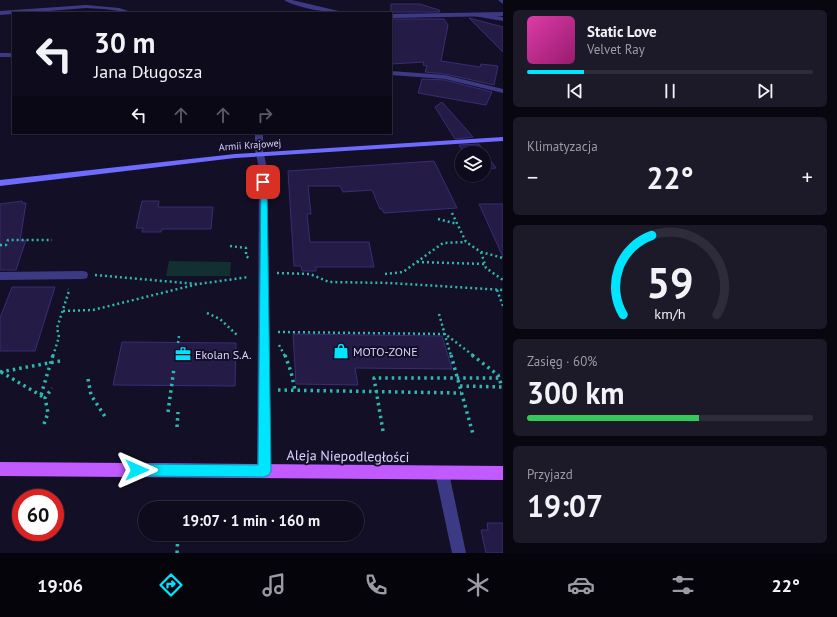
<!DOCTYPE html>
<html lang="pl">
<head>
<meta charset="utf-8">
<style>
	:root { --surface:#0e0b1c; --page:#1c1929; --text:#f1f3f6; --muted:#9b9ba3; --line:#2e2b3b; --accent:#00e5ff }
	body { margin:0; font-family:"PT Sans",sans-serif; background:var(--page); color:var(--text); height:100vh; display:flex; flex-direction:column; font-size:15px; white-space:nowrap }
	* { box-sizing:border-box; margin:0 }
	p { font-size:13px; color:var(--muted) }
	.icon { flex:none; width:22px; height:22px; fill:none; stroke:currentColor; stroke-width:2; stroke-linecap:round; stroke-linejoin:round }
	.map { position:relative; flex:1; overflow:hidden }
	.drawer { display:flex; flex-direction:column; gap:10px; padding:10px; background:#08060f; width:334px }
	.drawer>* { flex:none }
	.hud { position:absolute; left:12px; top:12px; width:380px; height:122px; border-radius:0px; box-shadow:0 1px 3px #0004,0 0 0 1px var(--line); background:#0e0b1c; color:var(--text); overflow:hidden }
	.tools { position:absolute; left:455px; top:146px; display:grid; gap:8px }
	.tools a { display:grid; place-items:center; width:36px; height:36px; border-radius:50%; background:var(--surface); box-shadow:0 1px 3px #0004,0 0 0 1px var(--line); font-size:20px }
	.speed { position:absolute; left:12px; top:489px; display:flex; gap:8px; font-size:20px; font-weight:700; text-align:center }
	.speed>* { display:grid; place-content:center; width:52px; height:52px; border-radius:50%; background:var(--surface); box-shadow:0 1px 3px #0004,0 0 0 1px var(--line); line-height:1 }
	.speed .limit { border:6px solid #d22; background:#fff; color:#111 }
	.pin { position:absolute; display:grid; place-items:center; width:34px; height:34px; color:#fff; margin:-17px; border-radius:8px; box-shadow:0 2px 6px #0006 }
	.me { position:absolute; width:44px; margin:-22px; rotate:90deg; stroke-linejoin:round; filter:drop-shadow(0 0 3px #0008) }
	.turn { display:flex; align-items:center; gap:14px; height:84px; padding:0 16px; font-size:18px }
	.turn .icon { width:52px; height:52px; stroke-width:2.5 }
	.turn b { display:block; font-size:28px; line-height:34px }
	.lanes { display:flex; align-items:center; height:38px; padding:0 16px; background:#0003; justify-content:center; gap:20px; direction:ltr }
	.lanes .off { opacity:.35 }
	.big { font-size:30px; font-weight:700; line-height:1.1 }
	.drawer .tile { flex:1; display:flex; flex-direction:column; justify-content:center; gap:6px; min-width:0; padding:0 14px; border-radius:6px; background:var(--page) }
	.drawer .dial { align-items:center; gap:0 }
	.dial svg { height:104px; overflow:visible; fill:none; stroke:var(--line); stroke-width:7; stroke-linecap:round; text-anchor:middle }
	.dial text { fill:var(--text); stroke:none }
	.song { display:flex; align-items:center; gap:12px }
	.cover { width:48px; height:48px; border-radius:6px; background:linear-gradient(135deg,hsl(320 70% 55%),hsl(320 70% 35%)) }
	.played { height:4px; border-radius:2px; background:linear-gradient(90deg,var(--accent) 20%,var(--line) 20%) }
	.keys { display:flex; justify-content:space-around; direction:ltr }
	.heat { display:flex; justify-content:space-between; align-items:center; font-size:22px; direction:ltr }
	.charge { height:6px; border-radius:3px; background:linear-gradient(90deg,#34c759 60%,var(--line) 0) }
	.trip { position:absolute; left:138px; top:501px; width:226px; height:40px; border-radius:20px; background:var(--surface); box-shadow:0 1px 3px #0004,0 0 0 1px var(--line); font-weight:700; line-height:40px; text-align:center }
	.tab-bar { display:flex; height:64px; justify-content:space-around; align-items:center; background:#06040b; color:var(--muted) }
	.tab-bar .icon { width:28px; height:28px }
	.tab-bar .current { color:var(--accent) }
	.tab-bar b { font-size:18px; color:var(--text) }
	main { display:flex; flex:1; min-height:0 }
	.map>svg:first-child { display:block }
</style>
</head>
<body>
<main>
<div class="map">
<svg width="503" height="553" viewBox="0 0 503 553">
	<rect width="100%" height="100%" fill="#130f26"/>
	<path fill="#12302f" d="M169,261l62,1 -1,14h-64z"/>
	<path fill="#241b47" stroke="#3b2d73" d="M391,4h29l19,6 1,2h-49z
		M469,18l34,9v25z
		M391,19h53l4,6 -7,36 39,6 1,-3 17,2 -4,19 -49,-11 -20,-2 2,-6 -4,-1 1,-3 -33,2z
		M422,79l23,1 47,12 -6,13 -68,-12z
		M442,102l31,35 -18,2 -20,-32z
		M479,144l2,3 15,21 -12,1v-16h-20l-5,-8z
		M434,161l23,47 -73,5 -2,-4h-2l-8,-19 -29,2 -3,-6h-32l3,28h-4l3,28h59l5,25h-58v4h-14l-1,-5h-7l-6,-95z
		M22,201v2h4l-6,38 6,-1 -10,30h-16v-66z
		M142,201h17l-1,6h55l-2,22h-49l-1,3h-19l1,-4h-7z
		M479,204h24v53z
		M12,287h43l-20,64h-35v-33z
		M293,334l149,2 10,33 -97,-1 3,17 -62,-1z
		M122,342l114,1 -1,43 -122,-1z
		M487,523h16v30h-17l-5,-23h7z"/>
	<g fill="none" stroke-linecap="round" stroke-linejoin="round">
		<path stroke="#2fb8b0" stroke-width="2.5" stroke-dasharray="2 3" stroke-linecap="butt" d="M452,213l14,29 15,10 22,6
			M438,219l19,5
			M0,245h6l2,-5h44
			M230,246l16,2v8l4,3
			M481,252l5,16 17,12
			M417,262l68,2
			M277,273l33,1 19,8 61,1 113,7
			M385,274l18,-2 40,-29 23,-1
			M95,275l102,9
			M497,290l6,16
			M63,311l30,-1 105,-26 51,-7
			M207,313l13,6 18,17
			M439,314l12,42
			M278,332l167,2 29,22
			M178,343l1,-7
			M279,345l6,11
			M53,356l6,-19 -2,-9 12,-37 -1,-2"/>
		<path stroke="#2fb8b0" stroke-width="3.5" stroke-dasharray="2.5 4" stroke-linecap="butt" d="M285,355l6,17 4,18
			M451,355l22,79
			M472,355l26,20 4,12
			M0,372l60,-11
			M1,372l44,26
			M88,379l3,16 15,23
			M460,386l43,1
			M278,390l183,3
			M41,395l12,-40
			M168,412l6,-44
			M44,424l4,-11 -3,-15 7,-10
			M177,427l1,-15
			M383,431l-9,-53h125
			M177,553l1,-19"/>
		<path fill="#3d3a85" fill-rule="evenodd" d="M476,13l27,4v4l-29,-5 -1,-1z
			M83,271l4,1 1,3 -1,3 -4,1 -83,1v-8z
			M442,466l5,2 2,5 17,80h-14l-17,-80 2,-5z"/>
		<path fill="#3d3a85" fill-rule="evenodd" d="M284,0h8l55,13c-17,0 -48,-4 -63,-13z
			M498,0h5v4z
			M86,5l33,3 15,5 -30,-4 -18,-1 -86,7v-4z
			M503,12v4l-112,2v-4z
			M0,53h13v4h-13z
			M391,71l54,4 58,14v4l-58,-14 -54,-4z
			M255,133h8v17l4,18 4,303 -2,5 -5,2 -5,-2 -2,-5 2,-303 -4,-18z"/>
		<path fill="#6f6bff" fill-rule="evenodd" d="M503,137v4l-268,17 -235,28v-6l235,-26z"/>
		<path fill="#c25bff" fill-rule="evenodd" d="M0,462l503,4v14l-503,-4z"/>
	</g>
	<path fill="#00e5ff" stroke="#0095a6" d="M261,180h2l4,2 4,289 -2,4 -5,2 -127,-1 -5,-2 -1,-4 1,-4 5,-2 121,1z"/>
	<defs>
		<symbol id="shop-bare" viewBox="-9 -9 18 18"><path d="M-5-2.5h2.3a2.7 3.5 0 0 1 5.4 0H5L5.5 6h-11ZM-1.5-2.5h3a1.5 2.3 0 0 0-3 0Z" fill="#00e5ff" stroke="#130f26" stroke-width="2.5" paint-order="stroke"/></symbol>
		<symbol id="office-bare" viewBox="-9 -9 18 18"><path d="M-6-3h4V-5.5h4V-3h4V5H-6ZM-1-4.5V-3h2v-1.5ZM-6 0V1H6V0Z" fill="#00e5ff" stroke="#130f26" stroke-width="2.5" paint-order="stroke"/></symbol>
	</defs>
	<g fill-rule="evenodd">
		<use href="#shop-bare" x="330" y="340" width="22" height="22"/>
		<use href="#office-bare" x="172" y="343" width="22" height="22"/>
	</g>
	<g text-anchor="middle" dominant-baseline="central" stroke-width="4" stroke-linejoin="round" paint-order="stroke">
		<g font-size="10" fill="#d9d4ff" stroke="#130f26">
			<text transform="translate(250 145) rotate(-4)">Armii Krajowej</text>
		</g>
		<g font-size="12" fill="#d9d4ff" stroke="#130f26" text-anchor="start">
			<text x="353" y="351">MOTO-ZONE</text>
			<text x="195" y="354">Ekolan S.A.</text>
		</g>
		<g font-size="14" fill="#d9d4ff" stroke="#130f26">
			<text transform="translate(348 456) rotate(1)">Aleja Niepodległości</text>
		</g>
	</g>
</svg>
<div class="tools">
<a><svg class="icon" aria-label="layers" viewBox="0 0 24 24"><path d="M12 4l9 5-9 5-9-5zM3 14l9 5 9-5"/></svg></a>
</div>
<div class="speed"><div class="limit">60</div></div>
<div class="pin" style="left:263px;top:182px;background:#d93025"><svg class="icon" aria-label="arrive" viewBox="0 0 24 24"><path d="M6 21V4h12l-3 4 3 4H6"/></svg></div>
<svg class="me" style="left:137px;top:470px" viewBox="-20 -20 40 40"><path d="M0-17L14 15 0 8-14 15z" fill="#00e5ff" stroke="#fff" stroke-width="4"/></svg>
<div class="trip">19:07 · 1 min · 160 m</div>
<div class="hud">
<div class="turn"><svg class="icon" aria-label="left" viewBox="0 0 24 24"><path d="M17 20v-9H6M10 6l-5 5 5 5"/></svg><div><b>30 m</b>Jana Długosza</div></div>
<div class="lanes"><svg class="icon" aria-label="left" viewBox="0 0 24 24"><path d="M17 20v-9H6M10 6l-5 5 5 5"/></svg><svg class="icon off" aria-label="ahead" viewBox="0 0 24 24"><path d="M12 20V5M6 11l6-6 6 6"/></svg><svg class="icon off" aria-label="ahead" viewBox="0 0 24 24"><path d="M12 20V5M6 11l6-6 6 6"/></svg><svg class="icon off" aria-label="right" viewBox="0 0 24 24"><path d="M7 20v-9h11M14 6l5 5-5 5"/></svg></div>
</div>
</div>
<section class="drawer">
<div class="tile">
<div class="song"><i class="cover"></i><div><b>Static Love</b><p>Velvet Ray</p></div></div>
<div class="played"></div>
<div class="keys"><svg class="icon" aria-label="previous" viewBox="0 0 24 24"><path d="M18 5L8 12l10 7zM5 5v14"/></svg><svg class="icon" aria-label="pause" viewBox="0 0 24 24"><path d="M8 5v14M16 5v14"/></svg><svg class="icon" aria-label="next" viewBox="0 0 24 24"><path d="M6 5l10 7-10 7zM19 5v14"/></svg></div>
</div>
<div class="tile"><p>Klimatyzacja</p>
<div class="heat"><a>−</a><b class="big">22°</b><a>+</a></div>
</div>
<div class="tile dial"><svg viewBox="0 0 100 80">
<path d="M14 69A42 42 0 1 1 86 69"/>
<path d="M14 69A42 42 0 0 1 36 8" stroke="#00e5ff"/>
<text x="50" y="56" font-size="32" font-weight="700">59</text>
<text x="50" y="72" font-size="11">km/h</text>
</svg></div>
<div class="tile"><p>Zasięg · 60%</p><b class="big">300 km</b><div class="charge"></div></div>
<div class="tile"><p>Przyjazd</p><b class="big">19:07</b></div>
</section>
</main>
<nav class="tab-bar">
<b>19:06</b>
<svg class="icon current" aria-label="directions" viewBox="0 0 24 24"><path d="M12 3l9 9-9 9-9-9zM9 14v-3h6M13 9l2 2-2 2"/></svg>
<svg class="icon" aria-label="music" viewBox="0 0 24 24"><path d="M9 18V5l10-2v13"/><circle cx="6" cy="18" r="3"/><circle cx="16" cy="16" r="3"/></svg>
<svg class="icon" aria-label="phone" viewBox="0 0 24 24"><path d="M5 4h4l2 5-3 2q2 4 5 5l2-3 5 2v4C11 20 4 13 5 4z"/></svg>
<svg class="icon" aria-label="climate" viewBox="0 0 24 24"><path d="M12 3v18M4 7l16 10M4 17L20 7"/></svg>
<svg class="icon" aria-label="car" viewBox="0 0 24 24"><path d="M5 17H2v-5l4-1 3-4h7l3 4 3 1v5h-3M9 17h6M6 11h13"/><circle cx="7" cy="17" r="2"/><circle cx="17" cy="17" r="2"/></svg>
<svg class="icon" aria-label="filters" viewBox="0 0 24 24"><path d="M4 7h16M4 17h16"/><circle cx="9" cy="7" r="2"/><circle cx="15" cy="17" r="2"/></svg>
<b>22°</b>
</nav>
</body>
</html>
